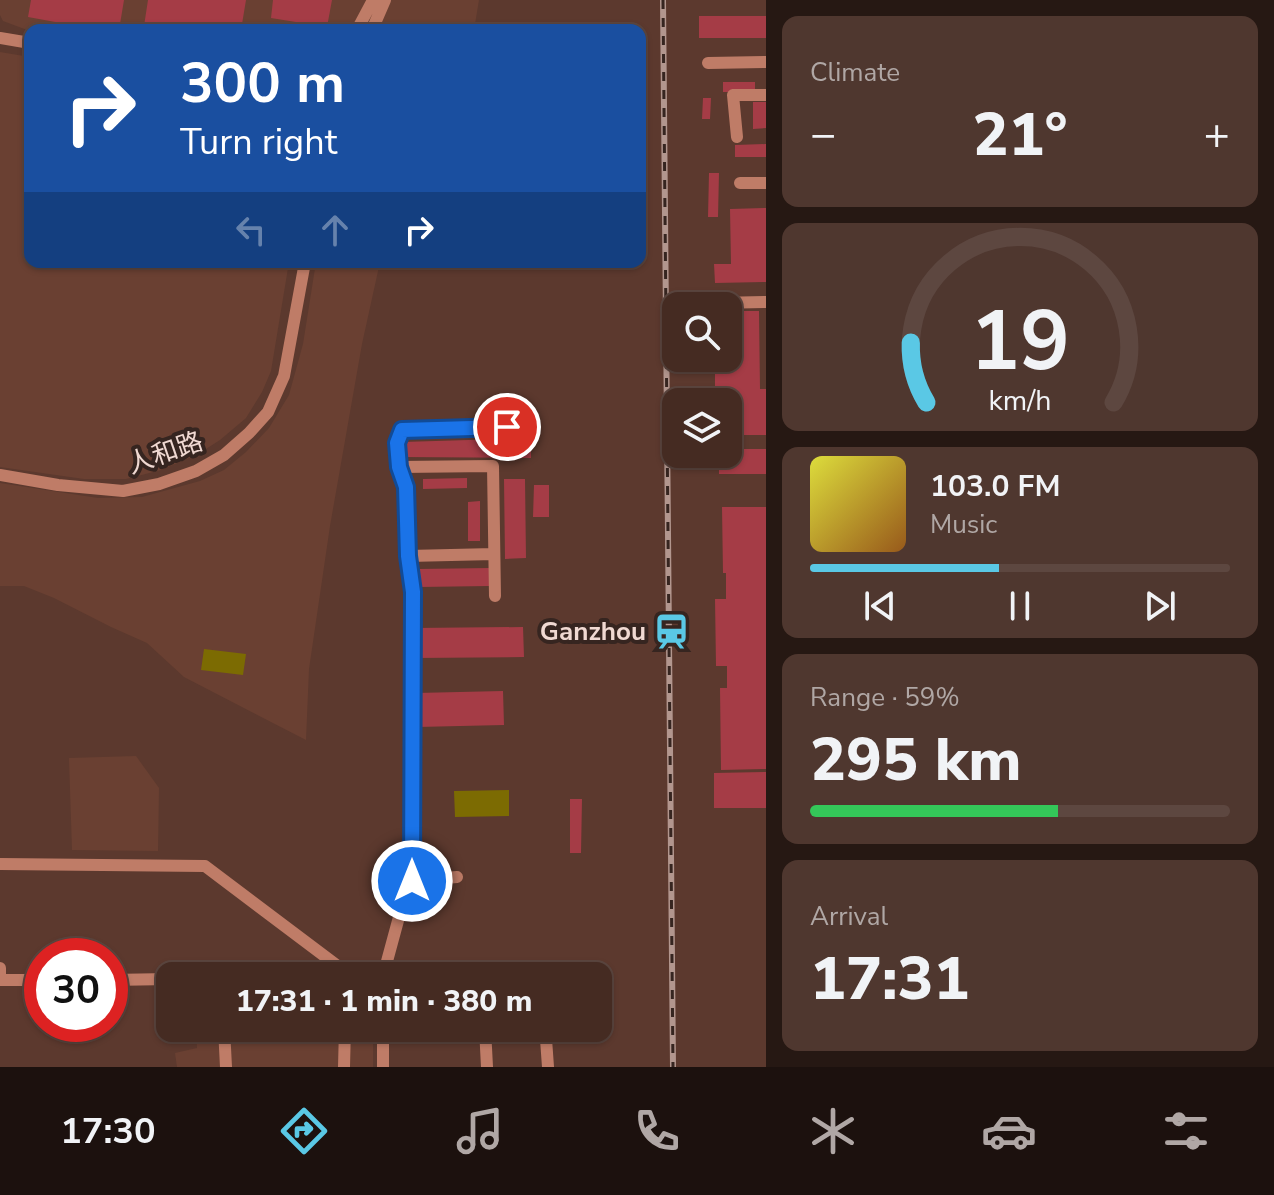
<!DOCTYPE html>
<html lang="en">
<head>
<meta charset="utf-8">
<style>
	:root { --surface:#452b22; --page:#4f372f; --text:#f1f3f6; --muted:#b0a7a5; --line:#5d4740; --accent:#5ac8e5 }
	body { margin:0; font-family:"Nunito Sans","Noto Sans SC",sans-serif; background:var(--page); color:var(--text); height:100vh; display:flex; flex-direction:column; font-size:30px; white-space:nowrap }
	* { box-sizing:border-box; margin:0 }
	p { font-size:26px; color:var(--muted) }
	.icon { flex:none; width:44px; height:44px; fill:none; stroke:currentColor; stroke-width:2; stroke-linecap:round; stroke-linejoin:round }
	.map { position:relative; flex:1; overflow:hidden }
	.drawer { display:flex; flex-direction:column; gap:16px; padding:16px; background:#261813; width:508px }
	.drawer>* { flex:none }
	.hud { position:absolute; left:24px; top:24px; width:622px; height:244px; border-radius:16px; box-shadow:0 2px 6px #0004,0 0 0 2px var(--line); background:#1a4fa0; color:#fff; overflow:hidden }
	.buttons { position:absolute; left:662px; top:292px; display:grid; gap:16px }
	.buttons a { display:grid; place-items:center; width:80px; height:80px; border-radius:16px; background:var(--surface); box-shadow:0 2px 6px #0004,0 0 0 2px var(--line); font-size:40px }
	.speed { position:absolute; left:24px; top:938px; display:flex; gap:16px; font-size:40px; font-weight:700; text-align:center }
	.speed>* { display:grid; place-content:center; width:104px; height:104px; border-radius:50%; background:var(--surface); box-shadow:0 2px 6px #0004,0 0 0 2px var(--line); line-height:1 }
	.speed .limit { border:12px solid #d22; background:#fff; color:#111 }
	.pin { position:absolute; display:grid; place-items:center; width:68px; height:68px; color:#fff; margin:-34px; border:4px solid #fff; border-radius:50%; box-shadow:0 2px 8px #0007 }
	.me { position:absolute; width:88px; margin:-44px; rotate:0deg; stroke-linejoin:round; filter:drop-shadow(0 0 6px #0008) }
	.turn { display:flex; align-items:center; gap:28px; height:168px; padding:0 24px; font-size:36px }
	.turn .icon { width:104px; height:104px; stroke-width:2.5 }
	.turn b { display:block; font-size:56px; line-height:68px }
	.lanes { display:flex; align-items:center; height:76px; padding:0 24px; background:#0003; justify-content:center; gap:40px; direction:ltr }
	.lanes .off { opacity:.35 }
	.big { font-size:60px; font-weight:800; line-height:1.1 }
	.drawer .widget { flex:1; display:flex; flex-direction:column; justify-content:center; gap:12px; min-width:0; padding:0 28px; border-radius:16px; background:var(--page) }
	.drawer .dial { align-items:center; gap:0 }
	.dial svg { height:208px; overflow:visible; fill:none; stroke:var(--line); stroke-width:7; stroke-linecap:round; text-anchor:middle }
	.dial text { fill:var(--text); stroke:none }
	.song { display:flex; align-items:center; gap:24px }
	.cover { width:96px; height:96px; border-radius:12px; background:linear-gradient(135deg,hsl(60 70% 55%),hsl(30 70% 35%)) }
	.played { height:8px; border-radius:4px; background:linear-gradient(90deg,var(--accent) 45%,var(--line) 45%) }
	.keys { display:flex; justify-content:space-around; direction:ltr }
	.heat { display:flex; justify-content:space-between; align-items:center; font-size:44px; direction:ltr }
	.charge { height:12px; border-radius:6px; background:linear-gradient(90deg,#34c759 59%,var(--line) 0) }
	.trip { position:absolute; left:156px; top:962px; width:456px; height:80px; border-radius:16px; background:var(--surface); box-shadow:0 2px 6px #0004,0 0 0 2px var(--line); font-weight:800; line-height:80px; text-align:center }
	.dock { display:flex; height:128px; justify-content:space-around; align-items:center; background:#1c110e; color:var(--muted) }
	.dock .icon { width:56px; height:56px }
	.dock .active { color:var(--accent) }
	.dock b { font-size:36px; color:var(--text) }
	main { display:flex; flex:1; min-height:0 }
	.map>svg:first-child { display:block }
</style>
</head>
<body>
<main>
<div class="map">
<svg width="766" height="1067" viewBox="0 0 766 1067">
	<rect width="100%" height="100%" fill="#5c392e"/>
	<path fill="#6a4032" d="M0,0h479l-5,30 -444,1 -27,-10 -3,-6z
		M0,52l30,5v205h259l-18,109 -9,21 -16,26 -26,22 -22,14 -37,16 -35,9h-42l-84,-12z
		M316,262h64l-18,82 -32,182 -21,143 -3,71 -122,-63 -37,-34 -36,-16 -57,-29 -30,-12h-24v-103l98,15 44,-1 58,-16 24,-11 22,-18 23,-24 20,-33 14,-51z
		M136,756l23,32 -1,63 -86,-1 -3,-92z
		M196,1028h177v39h-196l-2,-14 22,-5z"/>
	<path fill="#7c6b02" d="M204,649l42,5 -3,21 -42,-5z
		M509,790v26l-54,1 -1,-26z"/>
	<path fill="#a53c46" d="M31,0h93l-5,30h-20l-71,-13z
		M148,0h98l-5,30h-74l-23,-4z
		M273,0h59l-5,27 -56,-9z
		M699,16h67v22h-67z
		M723,82h32v10h-32z
		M703,98h8l-1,21h-8z
		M753,102h13v26l-13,1z
		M766,144v13h-31v-12z
		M709,173h10l-1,44h-10z
		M766,208v74l-51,1 -1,-19h17l-1,-55z
		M728,311h31l1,78h6v46h-38v-33h-13v-44h13z
		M531,438v20l-129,-1v-15z
		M728,449h38v25h-47v-20h9z
		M467,478v10l-44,1v-10z
		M504,479h21l1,79 -21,1z
		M534,485h15v32h-16z
		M480,501v40h-12v-39z
		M722,507h44v262l-45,1 -1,-82h7v-22h-11l-1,-67h11v-26h-3z
		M490,568v18l-71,1 -1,-18z
		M523,627l1,30 -110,1v-30z
		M503,691l1,34 -87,2 -1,-34z
		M766,772v36h-52v-35z
		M570,799h12l-1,54h-11z"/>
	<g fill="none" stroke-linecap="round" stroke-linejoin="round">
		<path stroke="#bf7c67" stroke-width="12" d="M357,30l16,-30
			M372,30l13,-30
			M0,38l30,5
			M708,63l58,-1
			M737,137l-4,-42h33
			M740,183h26
			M717,303l49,-1
			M399,467l94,-1 2,130
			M0,475l58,10 65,6 36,-7 37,-13 28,-16 25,-22 19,-21 16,-36 21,-114
			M408,556l86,-2
			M0,864l205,2 146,110
			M412,881l1,-289 -5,-36 -2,-69 -7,-20 -2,-24 5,-13 105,-3
			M0,968v12h42
			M383,976l16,-59 13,-36 45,-4
			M110,980l60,-1
			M224,1028l2,39
			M485,1028l2,39
			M542,1028l4,11 2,28
			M344,1067l1,-39
			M383,1067v-39"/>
		<defs>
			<path id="rail" d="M663,0l10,1067"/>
		</defs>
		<use href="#rail" stroke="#b2968e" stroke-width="6"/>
		<use href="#rail" stroke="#362520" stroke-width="3" stroke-dasharray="9" stroke-linecap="butt"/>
	</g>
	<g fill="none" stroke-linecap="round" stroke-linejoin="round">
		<defs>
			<path id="route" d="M412,881l1,-289 -5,-36 -2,-69 -7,-20 -2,-24 5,-13 105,-3"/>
		</defs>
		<use href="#route" stroke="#114b97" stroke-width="20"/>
		<use href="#route" stroke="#1a73e8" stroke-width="14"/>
	</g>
	<defs>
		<symbol id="station-bare" viewBox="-9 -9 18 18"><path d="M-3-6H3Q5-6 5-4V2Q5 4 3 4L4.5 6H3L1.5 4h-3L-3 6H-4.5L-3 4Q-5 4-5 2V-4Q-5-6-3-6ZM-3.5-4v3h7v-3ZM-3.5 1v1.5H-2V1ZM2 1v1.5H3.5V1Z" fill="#5ac8e5" stroke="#362520" stroke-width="2.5" paint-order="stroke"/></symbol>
	</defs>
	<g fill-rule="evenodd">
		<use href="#station-bare" x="646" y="606" width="51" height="51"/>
	</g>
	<g text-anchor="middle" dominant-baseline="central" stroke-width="8" stroke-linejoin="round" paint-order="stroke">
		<g font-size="26" fill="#f0d9d2" stroke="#362520">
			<text transform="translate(165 453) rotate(-19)">人和路</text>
		</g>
		<g font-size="26" font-weight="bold" fill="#f0d9d2" stroke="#362520" text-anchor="end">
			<text x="646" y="631">Ganzhou</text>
		</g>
	</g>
</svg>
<div class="buttons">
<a><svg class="icon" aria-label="search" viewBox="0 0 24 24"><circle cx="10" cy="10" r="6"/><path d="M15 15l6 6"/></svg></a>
<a><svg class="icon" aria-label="layers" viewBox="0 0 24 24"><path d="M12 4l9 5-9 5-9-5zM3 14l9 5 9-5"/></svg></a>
</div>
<div class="speed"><div class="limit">30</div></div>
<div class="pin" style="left:507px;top:427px;background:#d93025"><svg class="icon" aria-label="arrive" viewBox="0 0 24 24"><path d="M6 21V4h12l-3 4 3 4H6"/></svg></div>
<svg class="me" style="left:412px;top:881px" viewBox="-20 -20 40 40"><circle r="17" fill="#1a73e8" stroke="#fff" stroke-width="3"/><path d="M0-11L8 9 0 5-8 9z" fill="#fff"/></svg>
<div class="trip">17:31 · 1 min · 380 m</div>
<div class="hud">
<div class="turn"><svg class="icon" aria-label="right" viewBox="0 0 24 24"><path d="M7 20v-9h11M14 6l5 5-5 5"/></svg><div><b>300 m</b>Turn right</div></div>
<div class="lanes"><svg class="icon off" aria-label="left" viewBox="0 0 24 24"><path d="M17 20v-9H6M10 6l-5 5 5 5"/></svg><svg class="icon off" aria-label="ahead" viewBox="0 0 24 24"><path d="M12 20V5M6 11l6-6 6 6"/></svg><svg class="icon" aria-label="right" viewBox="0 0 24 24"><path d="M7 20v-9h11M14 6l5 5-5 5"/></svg></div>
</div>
</div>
<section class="drawer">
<div class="widget"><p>Climate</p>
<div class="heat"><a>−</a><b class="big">21°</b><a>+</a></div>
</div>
<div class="widget dial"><svg viewBox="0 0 100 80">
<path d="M14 69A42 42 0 1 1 86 69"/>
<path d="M14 69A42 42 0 0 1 8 46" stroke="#5ac8e5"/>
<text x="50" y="56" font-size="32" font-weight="700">19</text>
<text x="50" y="72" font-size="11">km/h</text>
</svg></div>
<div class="widget">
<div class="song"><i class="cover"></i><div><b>103.0 FM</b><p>Music</p></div></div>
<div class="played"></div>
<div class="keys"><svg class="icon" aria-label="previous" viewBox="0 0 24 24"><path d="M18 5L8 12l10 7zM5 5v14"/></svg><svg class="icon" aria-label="pause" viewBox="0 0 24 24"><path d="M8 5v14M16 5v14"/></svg><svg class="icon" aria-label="next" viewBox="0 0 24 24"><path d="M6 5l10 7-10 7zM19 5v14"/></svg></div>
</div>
<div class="widget"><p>Range · 59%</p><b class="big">295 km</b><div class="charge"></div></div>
<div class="widget"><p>Arrival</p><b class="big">17:31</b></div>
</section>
</main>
<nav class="dock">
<b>17:30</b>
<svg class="icon active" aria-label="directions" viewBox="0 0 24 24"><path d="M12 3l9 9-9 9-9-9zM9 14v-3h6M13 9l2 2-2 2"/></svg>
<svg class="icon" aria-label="music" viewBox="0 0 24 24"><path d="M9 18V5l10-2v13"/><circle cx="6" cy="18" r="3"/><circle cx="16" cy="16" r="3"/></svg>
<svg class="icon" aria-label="phone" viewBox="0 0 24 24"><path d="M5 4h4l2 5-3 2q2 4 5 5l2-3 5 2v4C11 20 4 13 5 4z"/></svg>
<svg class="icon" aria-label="climate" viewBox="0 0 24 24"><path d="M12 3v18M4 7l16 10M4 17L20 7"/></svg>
<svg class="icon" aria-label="car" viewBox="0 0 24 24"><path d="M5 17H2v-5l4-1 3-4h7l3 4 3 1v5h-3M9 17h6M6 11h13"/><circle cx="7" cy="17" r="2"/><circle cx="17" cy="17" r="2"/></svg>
<svg class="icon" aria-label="filters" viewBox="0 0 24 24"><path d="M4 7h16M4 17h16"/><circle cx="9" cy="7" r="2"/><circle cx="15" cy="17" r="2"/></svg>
</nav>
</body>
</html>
